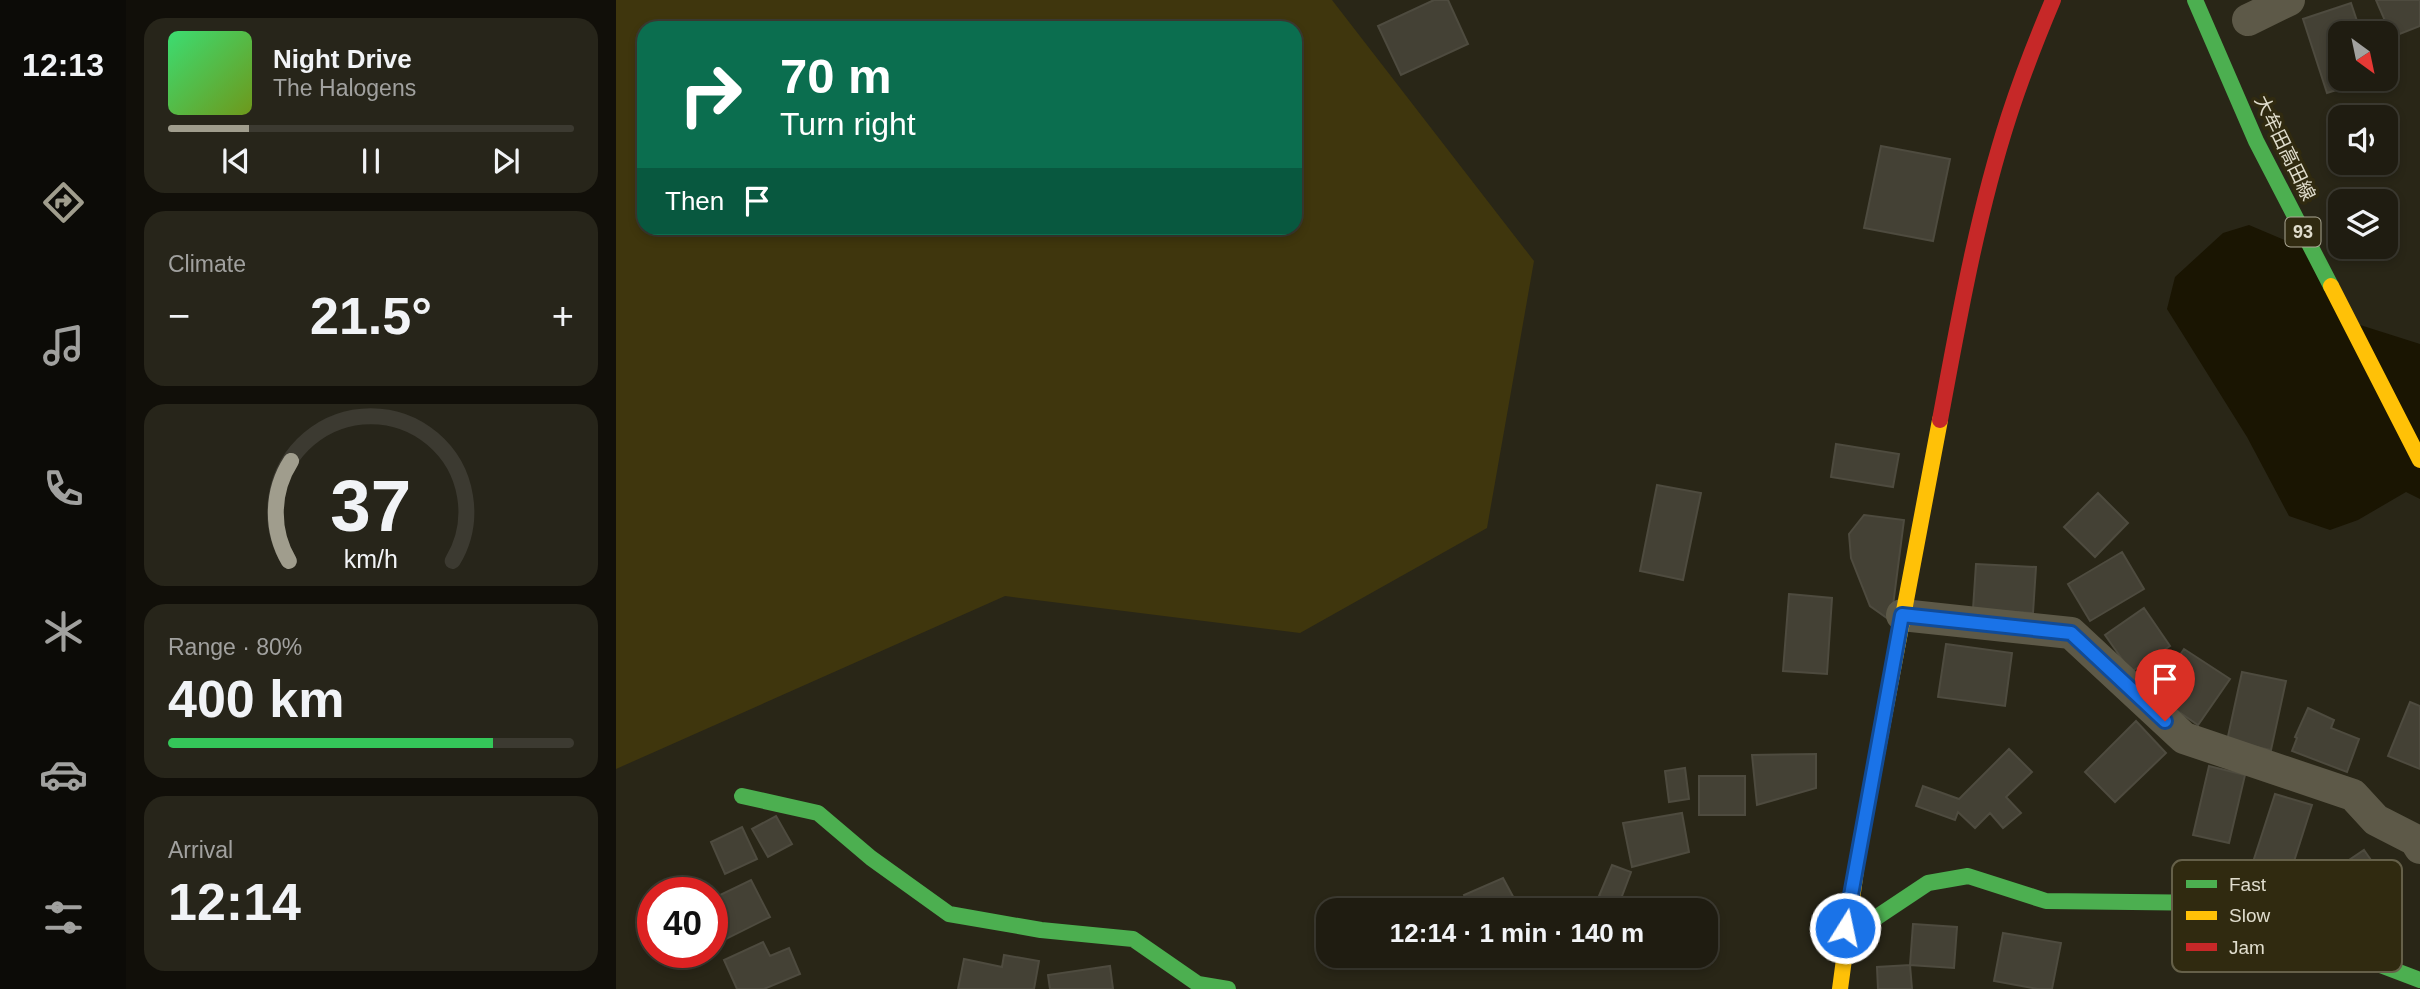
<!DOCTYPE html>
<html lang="en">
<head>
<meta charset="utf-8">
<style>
	:root { --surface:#1f1c11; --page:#27251a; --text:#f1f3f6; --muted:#a1a19f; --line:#3c3a31; --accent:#a09d8d }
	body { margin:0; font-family:Helvetica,"Noto Sans JP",sans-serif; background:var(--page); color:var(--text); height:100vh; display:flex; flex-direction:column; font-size:26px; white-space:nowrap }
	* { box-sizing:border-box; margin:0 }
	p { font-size:23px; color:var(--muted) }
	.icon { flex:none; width:38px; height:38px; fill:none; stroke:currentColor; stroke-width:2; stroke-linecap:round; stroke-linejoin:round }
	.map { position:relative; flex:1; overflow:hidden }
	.details { display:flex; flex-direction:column; gap:18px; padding:18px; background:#110f09; width:490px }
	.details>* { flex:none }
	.guide { position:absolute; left:21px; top:21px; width:665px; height:214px; border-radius:21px; box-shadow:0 4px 10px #0003,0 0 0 2px var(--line); background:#0b6e4f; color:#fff; overflow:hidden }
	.needle { width:46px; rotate:147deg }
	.buttons { position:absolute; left:1712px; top:21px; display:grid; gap:14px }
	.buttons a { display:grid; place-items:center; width:70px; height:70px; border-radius:14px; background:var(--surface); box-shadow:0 4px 10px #0003,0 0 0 2px var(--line); font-size:35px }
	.speed { position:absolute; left:21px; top:877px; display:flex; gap:14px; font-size:35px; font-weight:700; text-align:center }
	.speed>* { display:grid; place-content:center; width:91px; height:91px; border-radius:50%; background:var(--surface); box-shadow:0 4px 10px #0003,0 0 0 2px var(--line); line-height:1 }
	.speed .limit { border:10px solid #d22; background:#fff; color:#111 }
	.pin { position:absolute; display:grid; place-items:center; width:60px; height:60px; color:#fff; margin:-72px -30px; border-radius:50% 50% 50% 0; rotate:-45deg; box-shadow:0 0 7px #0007 }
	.pin .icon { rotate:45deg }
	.me { position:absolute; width:77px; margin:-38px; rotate:10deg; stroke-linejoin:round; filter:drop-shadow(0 0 5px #0008) }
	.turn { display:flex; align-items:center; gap:24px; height:147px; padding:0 28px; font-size:32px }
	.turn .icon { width:91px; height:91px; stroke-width:2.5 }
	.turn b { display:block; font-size:49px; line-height:60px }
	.then { display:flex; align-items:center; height:66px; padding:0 28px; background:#0003; gap:14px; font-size:26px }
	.big { font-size:52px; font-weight:700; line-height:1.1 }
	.details .tile { flex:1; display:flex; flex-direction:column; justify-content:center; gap:10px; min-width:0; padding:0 24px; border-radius:21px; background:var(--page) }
	.details .dial { align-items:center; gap:0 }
	.dial svg { height:182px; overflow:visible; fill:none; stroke:var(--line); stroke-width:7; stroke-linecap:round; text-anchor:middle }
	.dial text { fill:var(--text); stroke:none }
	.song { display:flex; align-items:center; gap:21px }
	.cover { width:84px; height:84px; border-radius:10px; background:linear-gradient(135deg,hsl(140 70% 55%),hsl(80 70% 35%)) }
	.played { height:7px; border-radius:4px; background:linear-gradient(90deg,var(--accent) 20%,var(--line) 20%) }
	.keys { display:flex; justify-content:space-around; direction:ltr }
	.heat { display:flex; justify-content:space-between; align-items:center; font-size:38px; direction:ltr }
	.charge { height:10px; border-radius:5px; background:linear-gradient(90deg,#34c759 80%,var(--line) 0) }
	.trip { position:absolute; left:700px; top:898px; width:402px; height:70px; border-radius:21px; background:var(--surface); box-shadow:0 4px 10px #0003,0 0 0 2px var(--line); font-weight:700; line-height:70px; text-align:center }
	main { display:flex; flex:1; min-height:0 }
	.tabs { display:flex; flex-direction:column; width:126px; justify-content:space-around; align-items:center; background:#0c0b07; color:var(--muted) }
	.tabs .icon { width:49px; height:49px }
	.tabs .on { color:var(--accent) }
	.tabs b { font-size:32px; color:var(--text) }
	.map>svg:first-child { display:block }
</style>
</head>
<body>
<main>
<nav class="tabs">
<b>12:13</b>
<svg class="icon on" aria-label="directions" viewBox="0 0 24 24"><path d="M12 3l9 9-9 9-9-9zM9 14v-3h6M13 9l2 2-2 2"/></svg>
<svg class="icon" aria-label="music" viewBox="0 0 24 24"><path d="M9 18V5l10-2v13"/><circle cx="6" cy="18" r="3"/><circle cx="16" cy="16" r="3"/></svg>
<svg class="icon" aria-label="phone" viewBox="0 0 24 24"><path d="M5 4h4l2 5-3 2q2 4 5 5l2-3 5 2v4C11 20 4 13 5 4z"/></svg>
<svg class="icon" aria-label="climate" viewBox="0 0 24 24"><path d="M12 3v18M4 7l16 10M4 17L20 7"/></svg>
<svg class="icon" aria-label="car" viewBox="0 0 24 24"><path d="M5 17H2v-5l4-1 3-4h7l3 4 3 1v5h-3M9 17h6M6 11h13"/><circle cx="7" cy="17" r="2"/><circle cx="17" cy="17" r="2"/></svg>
<svg class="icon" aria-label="filters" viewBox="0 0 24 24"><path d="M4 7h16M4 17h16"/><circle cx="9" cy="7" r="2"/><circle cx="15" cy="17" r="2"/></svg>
</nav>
<section class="details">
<div class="tile">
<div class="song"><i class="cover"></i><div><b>Night Drive</b><p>The Halogens</p></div></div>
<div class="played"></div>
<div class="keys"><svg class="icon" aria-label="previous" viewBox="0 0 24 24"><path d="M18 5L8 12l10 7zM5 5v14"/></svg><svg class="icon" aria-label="pause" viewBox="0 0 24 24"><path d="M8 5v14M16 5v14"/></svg><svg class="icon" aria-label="next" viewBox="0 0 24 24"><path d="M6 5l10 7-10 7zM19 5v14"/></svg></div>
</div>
<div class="tile"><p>Climate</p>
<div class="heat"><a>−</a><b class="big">21.5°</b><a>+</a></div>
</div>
<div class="tile dial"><svg viewBox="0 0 100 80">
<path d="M14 69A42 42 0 1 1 86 69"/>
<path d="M14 69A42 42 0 0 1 15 25" stroke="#a09d8d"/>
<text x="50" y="56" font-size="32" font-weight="700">37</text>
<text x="50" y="72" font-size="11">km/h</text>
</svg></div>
<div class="tile"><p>Range · 80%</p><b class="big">400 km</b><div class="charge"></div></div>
<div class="tile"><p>Arrival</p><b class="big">12:14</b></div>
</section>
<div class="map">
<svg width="1804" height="989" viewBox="0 0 1804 989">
	<rect width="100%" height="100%" fill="#292617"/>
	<path fill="#3f360d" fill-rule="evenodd" d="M0,0h716l202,261 -47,267 -187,105 -295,-37 -389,173zM28,28h651v200h-651z"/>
	<path fill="#1a1502" d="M1633,225l54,23 54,76 63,20v155l-14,-7 -48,28 -28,10 -41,-14 -42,-79 -80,-128 8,-32 48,-44z"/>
	<path fill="#444135" stroke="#4e4b3f" stroke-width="2" d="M818,0h14l20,44 -67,31 -23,-49z
		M1760,0h44v26l-28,11z
		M1735,3l10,30h-21v46h32l-45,14 -24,-74z
		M1265,146l69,13 -17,82 -69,-13z
		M1220,444l63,10 -6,33 -62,-10z
		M1041,485l44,8 -18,87 -43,-9z
		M1482,493l30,30 -33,34 -31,-30z
		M1248,515l40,5 -13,101 -21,-15 -19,-48 -2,-24z
		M1506,552l22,37 -54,32 -22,-37z
		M1360,564l60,3 -3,46 -60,-4z
		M1173,594l43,4 -5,76 -44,-3z
		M1528,608l26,38 -39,26 -26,-37z
		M1330,644l66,9 -7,53 -67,-9z
		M1568,649l46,30 -32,46 -45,-31z
		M1626,672l44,9 -15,69 -44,-9z
		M1794,702l10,4v63l-32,-13z
		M1692,708l26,12 -3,8 28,11 -12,33 -55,-21 5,-13 -2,-1z
		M1520,721l30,32 -51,49 -30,-30z
		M1393,749l23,23 -26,25 15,16 -18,15 -13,-15 -15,15 -17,-16 -3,8 -39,-14 7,-20 36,13z
		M1200,754v34l-59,17 -5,-50z
		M1593,766l36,9 -16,68 -36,-8z
		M1069,768l4,31 -20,3 -4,-31z
		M1083,776h46v39h-46z
		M1659,794l37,11 -23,72 -37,-12z
		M1066,813l7,39 -57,15 -9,-44z
		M160,816l16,28 -24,13 -16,-28z
		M126,827l15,32 -32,15 -14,-32z
		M1748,850l23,33 -52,35 -23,-33z
		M996,865l19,7 -12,32 -20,-8z
		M887,878l14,26 -10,6h-36l-7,-15z
		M135,880l19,37 -58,29v-47z
		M1297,924l44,3 -3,41 -44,-3z
		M1387,933l58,10 -9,46h-14l-44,-8z
		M147,942l7,14 19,-8 11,26 -36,15h-27l-13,-29z
		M388,955l35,6 -5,28h-76l6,-30 38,8z
		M1294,965l2,24h-34l-1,-22z
		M494,966l3,23h-63l-2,-14z"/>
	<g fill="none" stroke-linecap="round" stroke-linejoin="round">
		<path stroke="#5d5948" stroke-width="32" d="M1632,20l41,-20
			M1286,615l169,18 113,105 169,57 23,25 39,20 5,8"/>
		<path stroke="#4caf50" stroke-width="16" d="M1579,0l61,141 75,145
			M126,796l76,17 53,45 78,56 92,16 92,9 65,45 30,5
			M1229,928l29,-9 54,-36 40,-7 78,25 171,2 203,77"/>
		<path stroke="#ffc107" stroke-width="16" d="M1715,286l89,174
			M1224,989l18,-134 82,-435"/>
		<path stroke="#c62828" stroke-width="16" d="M1324,420c19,-102 37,-205 69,-304 13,-40 28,-78 44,-116"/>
	</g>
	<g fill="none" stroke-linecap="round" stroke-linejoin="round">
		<defs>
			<path id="route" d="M1229,928l57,-313 169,18 94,88"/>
		</defs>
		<use href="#route" stroke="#114b97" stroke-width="18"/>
		<use href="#route" stroke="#1a73e8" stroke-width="12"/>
	</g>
	<g text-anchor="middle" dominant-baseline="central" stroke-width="7" stroke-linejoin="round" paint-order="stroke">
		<rect fill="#302a10" stroke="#aba794" stroke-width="2" x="1669.5" y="217.5" width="35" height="29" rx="5"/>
		<g font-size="18" font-weight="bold" fill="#e0ddcd">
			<text x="1687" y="232">93</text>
		</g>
		<g font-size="19" fill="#e0ddcd" stroke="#302a10">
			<text transform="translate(1669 148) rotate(64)">大牟田高田線</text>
		</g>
	</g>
	<rect x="1556" y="860" width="230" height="112" rx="10" fill="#302a10" stroke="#656049" stroke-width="2"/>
	<rect x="1570" y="880" width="31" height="8" fill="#4caf50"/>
	<rect x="1570" y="911" width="31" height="9" fill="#ffc107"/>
	<rect x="1570" y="943" width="31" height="8" fill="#c62828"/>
	<g font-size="19" fill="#e0ddcd">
		<text x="1613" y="891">Fast</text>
		<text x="1613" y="922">Slow</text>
		<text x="1613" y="954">Jam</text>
	</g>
</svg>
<div class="buttons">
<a><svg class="needle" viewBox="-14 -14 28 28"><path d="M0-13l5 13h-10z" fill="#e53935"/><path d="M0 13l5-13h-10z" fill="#a1a19f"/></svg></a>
<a><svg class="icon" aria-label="sound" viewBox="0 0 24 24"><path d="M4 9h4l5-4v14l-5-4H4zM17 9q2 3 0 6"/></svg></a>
<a><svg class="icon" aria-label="layers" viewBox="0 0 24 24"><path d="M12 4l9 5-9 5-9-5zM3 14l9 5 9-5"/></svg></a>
</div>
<div class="speed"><div class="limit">40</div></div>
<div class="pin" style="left:1549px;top:721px;background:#d93025"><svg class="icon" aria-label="arrive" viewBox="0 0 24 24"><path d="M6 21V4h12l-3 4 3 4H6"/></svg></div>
<svg class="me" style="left:1229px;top:928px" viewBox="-20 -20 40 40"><circle r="17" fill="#1a73e8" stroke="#fff" stroke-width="3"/><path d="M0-11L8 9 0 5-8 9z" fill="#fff"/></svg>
<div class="trip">12:14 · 1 min · 140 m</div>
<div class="guide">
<div class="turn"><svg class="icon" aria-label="right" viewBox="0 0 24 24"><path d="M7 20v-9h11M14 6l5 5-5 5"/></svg><div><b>70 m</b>Turn right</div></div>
<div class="then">Then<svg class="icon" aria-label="arrive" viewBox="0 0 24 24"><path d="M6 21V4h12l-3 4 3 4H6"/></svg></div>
</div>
</div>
</main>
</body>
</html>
